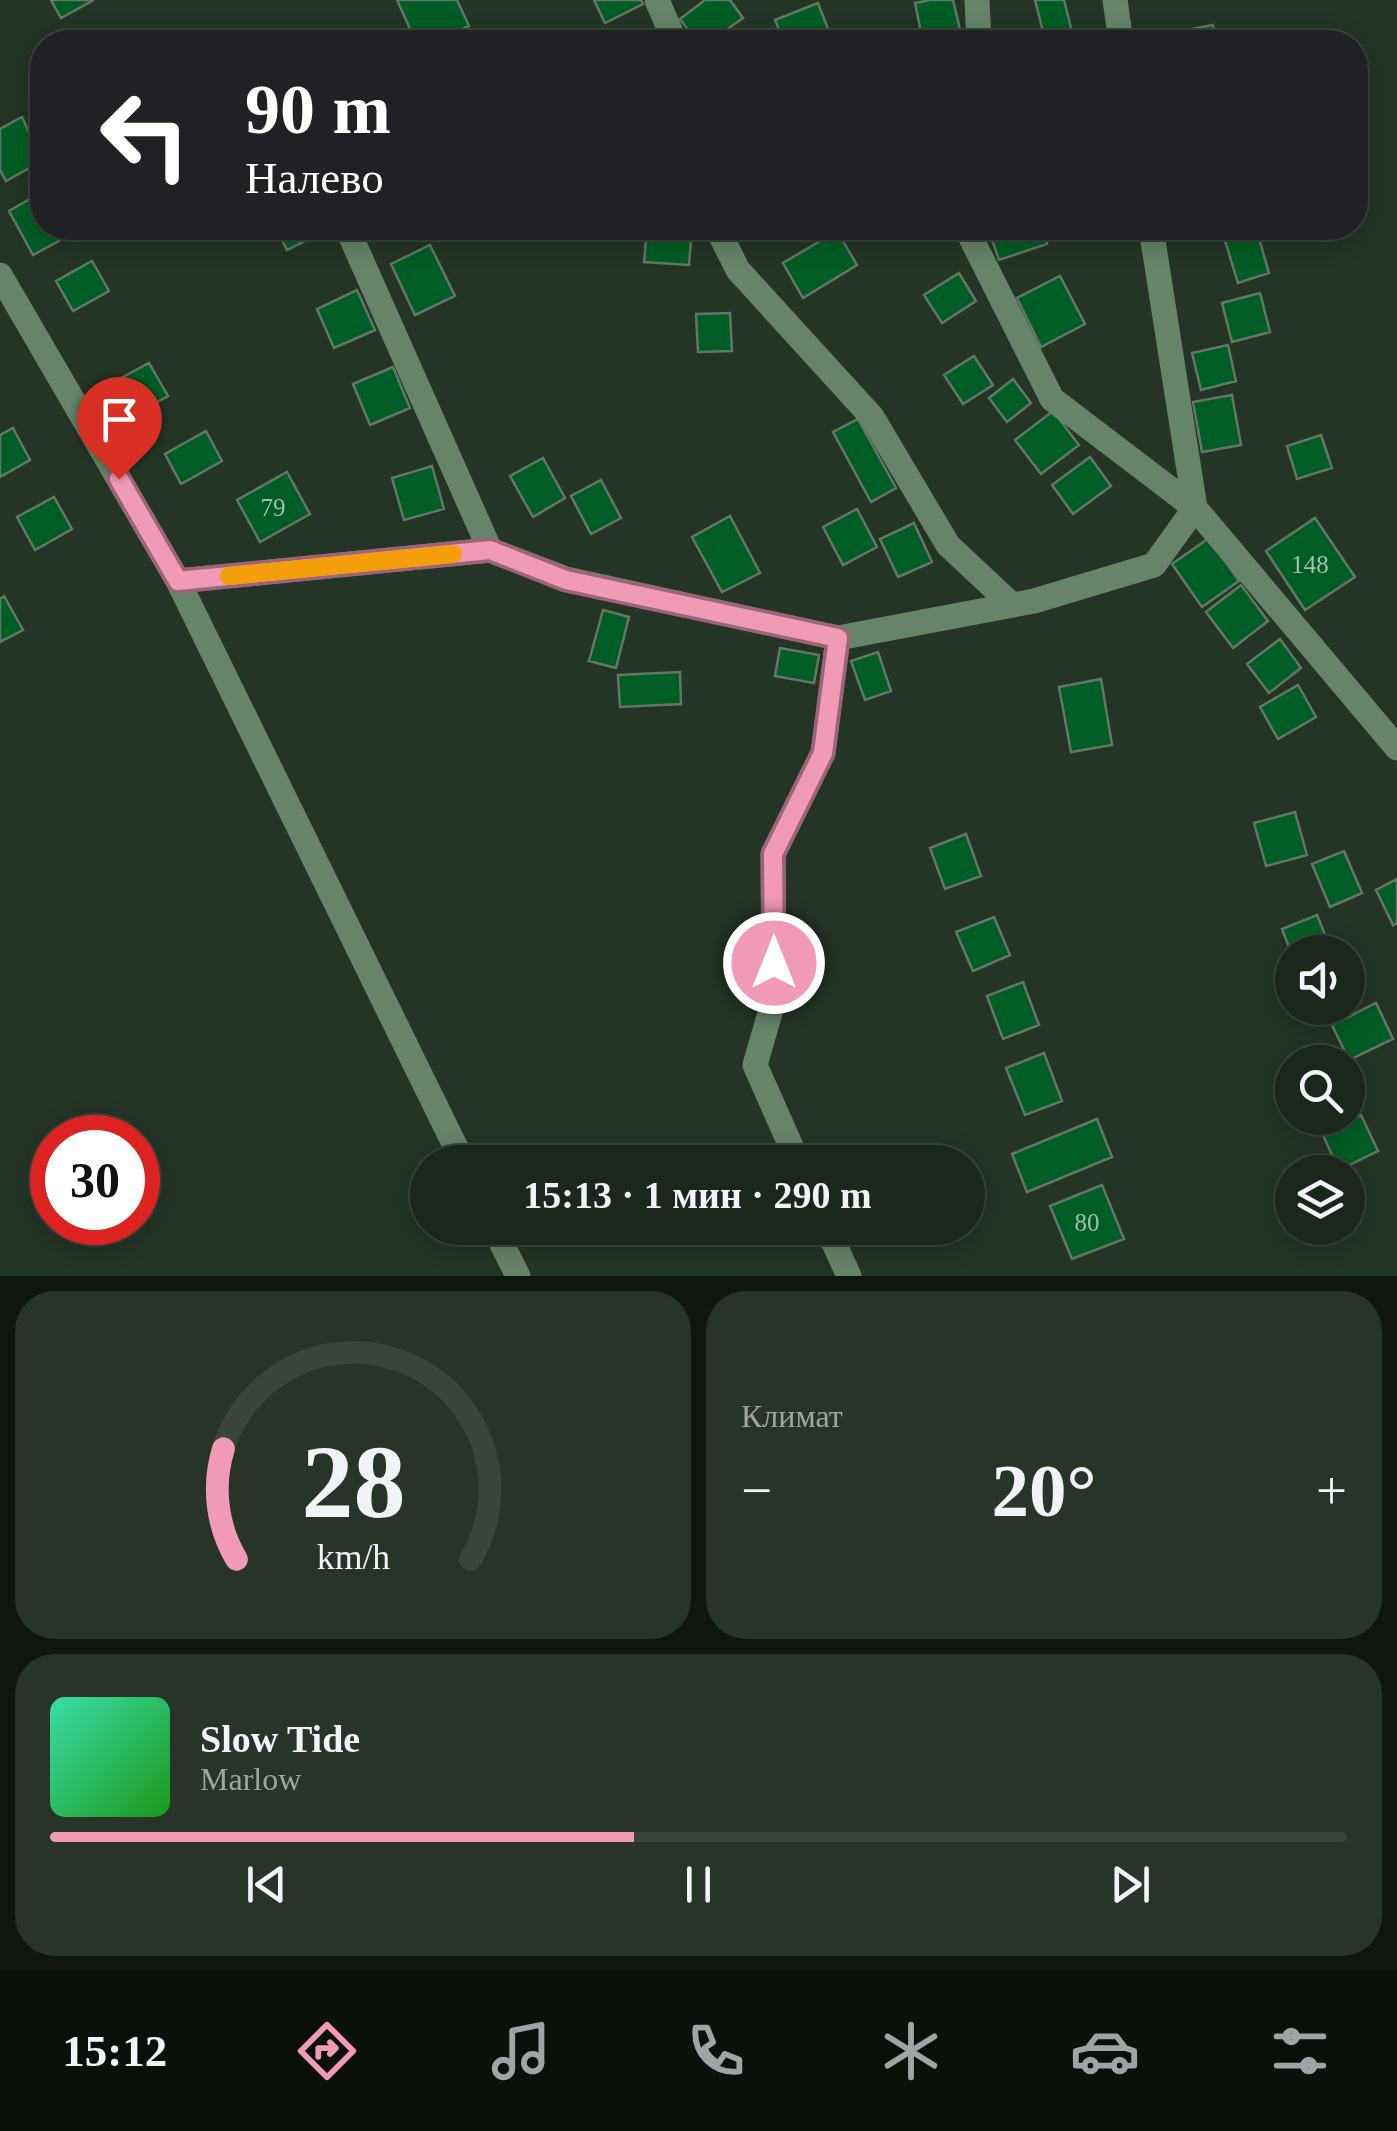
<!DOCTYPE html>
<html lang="ru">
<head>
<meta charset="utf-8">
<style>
	:root { --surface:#1b271c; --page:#283329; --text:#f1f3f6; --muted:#a0a5a3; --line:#39443b; --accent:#f09ab6 }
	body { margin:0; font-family:Georgia,serif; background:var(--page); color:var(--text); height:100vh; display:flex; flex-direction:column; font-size:38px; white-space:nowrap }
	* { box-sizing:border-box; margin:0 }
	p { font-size:32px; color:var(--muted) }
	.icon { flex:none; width:55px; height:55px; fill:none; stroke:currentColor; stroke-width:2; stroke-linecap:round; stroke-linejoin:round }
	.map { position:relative; height:1276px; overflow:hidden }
	.sheet { display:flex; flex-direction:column; gap:15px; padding:15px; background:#0f150f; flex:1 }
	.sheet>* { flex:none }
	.top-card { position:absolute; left:30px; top:30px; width:1338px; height:210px; border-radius:40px; box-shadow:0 5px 25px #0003,0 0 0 2px var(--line); background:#202124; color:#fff; overflow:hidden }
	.tools { position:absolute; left:1275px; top:935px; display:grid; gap:20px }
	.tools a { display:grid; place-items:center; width:90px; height:90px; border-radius:50%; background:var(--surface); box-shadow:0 5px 25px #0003,0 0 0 2px var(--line); font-size:50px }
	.speed { position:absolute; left:30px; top:1115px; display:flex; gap:20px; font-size:50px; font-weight:700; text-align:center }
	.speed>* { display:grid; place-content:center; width:130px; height:130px; border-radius:50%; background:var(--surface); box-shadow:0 5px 25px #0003,0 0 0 2px var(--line); line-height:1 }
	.speed .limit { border:15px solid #d22; background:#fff; color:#111 }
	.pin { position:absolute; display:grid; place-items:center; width:85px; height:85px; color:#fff; margin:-102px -42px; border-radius:50% 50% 50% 0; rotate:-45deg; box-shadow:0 0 10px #0007 }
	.pin .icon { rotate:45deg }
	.me { position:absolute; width:110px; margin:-55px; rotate:0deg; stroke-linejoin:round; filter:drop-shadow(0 0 8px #0008) }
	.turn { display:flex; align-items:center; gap:35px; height:210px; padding:0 50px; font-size:45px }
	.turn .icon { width:130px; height:130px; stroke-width:2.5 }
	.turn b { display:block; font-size:70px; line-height:85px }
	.big { font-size:75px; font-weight:700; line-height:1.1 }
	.sheet .card { flex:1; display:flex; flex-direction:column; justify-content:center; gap:15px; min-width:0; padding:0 35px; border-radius:40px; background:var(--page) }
	.sheet .dial { align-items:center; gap:0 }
	.dial svg { height:260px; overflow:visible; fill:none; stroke:var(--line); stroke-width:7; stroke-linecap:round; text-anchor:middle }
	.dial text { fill:var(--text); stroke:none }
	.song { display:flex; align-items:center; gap:30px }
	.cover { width:120px; height:120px; border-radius:15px; background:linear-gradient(135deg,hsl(160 70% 55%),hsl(120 70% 35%)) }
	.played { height:10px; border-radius:5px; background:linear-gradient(90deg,var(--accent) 45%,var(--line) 45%) }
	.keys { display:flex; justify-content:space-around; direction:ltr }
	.heat { display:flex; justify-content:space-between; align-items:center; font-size:55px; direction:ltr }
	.sheet .tiles { flex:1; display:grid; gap:15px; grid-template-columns:1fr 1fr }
	.card:last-child { grid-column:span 2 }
	.trip { position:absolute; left:410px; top:1145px; width:575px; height:100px; border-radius:50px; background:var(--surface); box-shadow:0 5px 25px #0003,0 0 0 2px var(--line); font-weight:700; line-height:100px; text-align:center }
	.menu { display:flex; height:160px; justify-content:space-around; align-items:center; background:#0b100b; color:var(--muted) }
	.menu .icon { width:70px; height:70px }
	.menu .on { color:var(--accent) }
	.menu b { font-size:45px; color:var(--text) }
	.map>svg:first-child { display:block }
</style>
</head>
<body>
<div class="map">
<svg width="1397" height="1276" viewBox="0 0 1397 1276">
	<rect width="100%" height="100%" fill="#243426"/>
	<path fill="#005d23" stroke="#647666" stroke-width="2.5" d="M51,0h43l-33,18z
		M397,0h60l12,26 -36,16h-17z
		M594,0h47l2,4 -38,19z
		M705,0h25l13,18 -34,24h-12l-17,-23z
		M930,0h23l10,42h-40l-8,-39z
		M1035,0h29l8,32 -27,7z
		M818,3l15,39h-49l-9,-22z
		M1213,25l3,17h-60l-2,-6z
		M22,117l20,44 -36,20 -6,-11v-41z
		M42,192v36h22l4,8 -35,19 -24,-44z
		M276,228h52l1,1 -42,21z
		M647,228h45l-3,37 -45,-3z
		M988,228h54l5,16 -48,16z
		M1233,228h23l13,45 -31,10 -16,-52z
		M837,231l20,34 -54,33 -20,-35z
		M430,245l25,51 -40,19 -24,-51z
		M92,261l17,30 -36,20 -17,-30z
		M959,273l17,28 -34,22 -18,-28z
		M1060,276l25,48 -44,23 -24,-49z
		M357,290l18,40 -41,18 -17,-39z
		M1260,293l10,39 -38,10 -10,-39z
		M730,313l2,38 -34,1 -2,-38z
		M1228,345l8,36 -35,9 -9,-37z
		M974,356l19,29 -30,19 -19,-29z
		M149,363l19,33 -38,21 -18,-34z
		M393,367l17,41 -40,17 -17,-41z
		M1013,379l18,24 -24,19 -18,-24z
		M1232,395l9,50 -39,7 -9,-50z
		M1053,411l26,34 -38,29 -26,-34z
		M858,419l38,69 -25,14 -38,-70z
		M13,428l17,32 -30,17v-42z
		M206,431l16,30 -41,23 -16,-30z
		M1321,435l11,33 -35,11 -10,-33z
		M1090,457l21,29 -38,28 -21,-29z
		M543,458l22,40 -32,19 -23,-41z
		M432,466l12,43 -40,11 -12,-42z
		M287,472l23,42 -50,28 -23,-42z
		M601,480l20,38 -30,16 -20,-38z
		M54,497l18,32 -37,21 -18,-33z
		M857,509l20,38 -34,18 -20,-38z
		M730,516l30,57 -38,19 -30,-55z
		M1315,518l40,59 -50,33 -39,-59z
		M914,523l18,39 -34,15 -18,-38z
		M1209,538l30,43 -37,26 -30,-43z
		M1241,585l27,36 -35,27 -27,-36z
		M4,596l19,34 -23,12v-43z
		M603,610l26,7 -13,51 -27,-7z
		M1280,639l21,29 -32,25 -22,-29z
		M780,648l39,7 -5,28 -39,-7z
		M878,652l13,39 -26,9 -14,-39z
		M680,672l1,32 -61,3 -2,-32z
		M1101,679l11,66 -41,7 -12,-65z
		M1298,685l18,32 -38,22 -18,-32z
		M1295,812l12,43 -41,11 -12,-43z
		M966,834l15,42 -36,13 -15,-41z
		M1344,851l18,42 -32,14 -18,-43z
		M1397,879v44l-4,2 -17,-35z
		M1317,915l15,37 -40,3 -10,-26z
		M994,917l16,38 -37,16 -17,-39z
		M1023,982l16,43 -36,14 -16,-43z
		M1376,1003l17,36 -44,21 -17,-35z
		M1044,1053l18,48 -37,14 -19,-47z
		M1361,1115l17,36 -39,19 -17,-37z
		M1097,1119l15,38 -85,35 -15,-38z
		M1102,1185l22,54 -52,20 -22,-53z"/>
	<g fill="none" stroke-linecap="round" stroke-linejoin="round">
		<path stroke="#658469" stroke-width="25" d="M657,0l18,42
			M977,0l2,42
			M1115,0l6,42
			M347,228l143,322
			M717,228l21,42 134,147 76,128 64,60
			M966,228l86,171 143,109 202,240
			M0,275l178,306 285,581
			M178,581l312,-31 76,29 272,59 196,-37 120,-36 41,-57 -44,-280
			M798,1162l-43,-97 19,-66 -1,-145 50,-101 15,-115
			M494,1228l24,48
			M827,1228l22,48"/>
	</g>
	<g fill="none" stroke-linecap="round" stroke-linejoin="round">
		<defs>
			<path id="route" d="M119,479l59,102 312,-31 76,30 272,58 -15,115 -50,101 1,109"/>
		</defs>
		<use href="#route" stroke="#9c6476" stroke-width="25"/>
		<use href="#route" stroke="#f09ab6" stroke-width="18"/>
		<path stroke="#f59e0b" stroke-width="18" d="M229,576l224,-22"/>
	</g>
	<g text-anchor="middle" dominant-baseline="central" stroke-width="10" stroke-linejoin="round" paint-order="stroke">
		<g font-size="25" fill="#a1c0ab">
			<text x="273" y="507">79</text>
			<text x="1310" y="564">148</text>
			<text x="1087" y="1222">80</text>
		</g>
	</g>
</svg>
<div class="tools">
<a><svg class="icon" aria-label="sound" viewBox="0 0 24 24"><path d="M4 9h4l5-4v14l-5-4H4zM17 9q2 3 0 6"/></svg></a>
<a><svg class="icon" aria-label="search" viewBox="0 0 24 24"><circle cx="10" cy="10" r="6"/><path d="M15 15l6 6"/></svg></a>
<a><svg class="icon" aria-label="layers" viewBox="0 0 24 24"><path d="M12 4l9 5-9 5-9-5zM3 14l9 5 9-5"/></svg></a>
</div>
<div class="speed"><div class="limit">30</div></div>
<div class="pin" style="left:119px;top:479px;background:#d93025"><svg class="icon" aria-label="arrive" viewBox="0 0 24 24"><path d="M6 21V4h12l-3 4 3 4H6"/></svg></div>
<svg class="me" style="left:774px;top:963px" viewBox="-20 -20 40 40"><circle r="17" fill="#f09ab6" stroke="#fff" stroke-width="3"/><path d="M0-11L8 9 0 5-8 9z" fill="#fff"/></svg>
<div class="trip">15:13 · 1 мин · 290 m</div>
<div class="top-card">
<div class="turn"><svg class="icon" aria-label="left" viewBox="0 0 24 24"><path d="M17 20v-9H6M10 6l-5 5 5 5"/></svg><div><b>90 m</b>Налево</div></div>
</div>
</div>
<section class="sheet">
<div class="tiles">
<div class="card dial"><svg viewBox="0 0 100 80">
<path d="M14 69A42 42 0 1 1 86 69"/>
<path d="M14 69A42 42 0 0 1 10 35" stroke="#f09ab6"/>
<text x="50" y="56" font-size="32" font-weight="700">28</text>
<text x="50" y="72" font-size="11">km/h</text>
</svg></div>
<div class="card"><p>Климат</p>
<div class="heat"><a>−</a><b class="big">20°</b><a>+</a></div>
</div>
<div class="card">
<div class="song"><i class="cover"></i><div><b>Slow Tide</b><p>Marlow</p></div></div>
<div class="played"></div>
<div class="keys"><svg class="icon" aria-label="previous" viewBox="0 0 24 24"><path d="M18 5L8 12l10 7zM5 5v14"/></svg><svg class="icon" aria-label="pause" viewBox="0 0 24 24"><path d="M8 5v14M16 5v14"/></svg><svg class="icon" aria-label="next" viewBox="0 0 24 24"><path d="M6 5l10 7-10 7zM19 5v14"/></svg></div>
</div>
</div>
</section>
<nav class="menu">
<b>15:12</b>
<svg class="icon on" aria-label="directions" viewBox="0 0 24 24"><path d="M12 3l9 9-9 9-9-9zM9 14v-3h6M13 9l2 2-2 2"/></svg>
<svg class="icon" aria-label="music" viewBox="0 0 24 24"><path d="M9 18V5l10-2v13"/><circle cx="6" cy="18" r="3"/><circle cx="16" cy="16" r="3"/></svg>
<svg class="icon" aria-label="phone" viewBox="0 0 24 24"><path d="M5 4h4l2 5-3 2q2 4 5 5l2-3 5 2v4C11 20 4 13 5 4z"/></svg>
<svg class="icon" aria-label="climate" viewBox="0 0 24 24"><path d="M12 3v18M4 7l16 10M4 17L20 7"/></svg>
<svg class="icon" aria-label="car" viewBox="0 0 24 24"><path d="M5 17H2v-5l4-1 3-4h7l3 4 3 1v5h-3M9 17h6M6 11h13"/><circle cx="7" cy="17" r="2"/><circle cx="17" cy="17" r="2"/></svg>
<svg class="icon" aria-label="filters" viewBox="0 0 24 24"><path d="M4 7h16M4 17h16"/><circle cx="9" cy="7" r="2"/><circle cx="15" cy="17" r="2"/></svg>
</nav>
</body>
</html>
